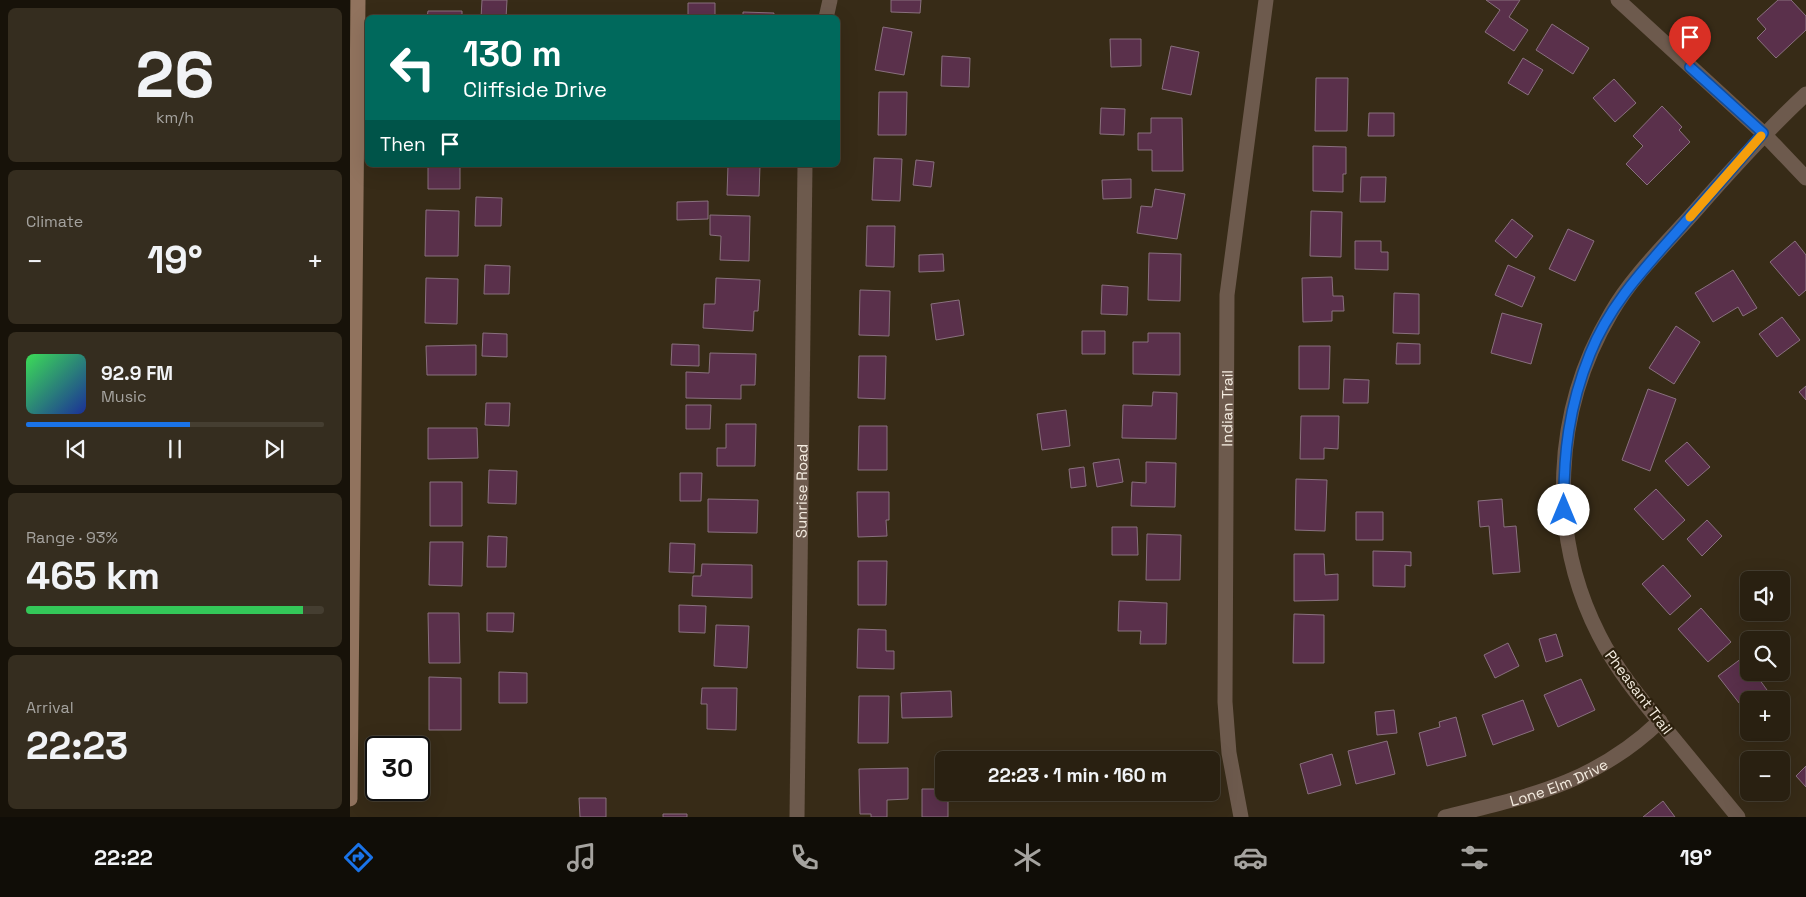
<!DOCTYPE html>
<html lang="en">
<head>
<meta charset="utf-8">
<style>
	:root { --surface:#292011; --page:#352d1f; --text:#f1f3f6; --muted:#a5a39f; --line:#453e31; --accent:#1a73e8 }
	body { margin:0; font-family:"Space Grotesk",sans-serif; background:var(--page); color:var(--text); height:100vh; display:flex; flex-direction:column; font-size:19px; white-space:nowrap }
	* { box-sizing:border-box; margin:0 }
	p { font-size:16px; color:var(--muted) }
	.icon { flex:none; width:28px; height:28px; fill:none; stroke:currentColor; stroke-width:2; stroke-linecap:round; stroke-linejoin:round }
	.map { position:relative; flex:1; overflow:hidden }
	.drawer { display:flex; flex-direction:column; gap:8px; padding:8px; background:#171209; width:350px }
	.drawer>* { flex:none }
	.hud { position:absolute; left:15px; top:15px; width:475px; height:152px; border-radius:8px; box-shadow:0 5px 20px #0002,0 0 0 1px var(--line); background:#00695c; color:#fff; overflow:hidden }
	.buttons { position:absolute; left:1390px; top:571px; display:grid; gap:10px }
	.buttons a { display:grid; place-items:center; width:50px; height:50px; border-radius:8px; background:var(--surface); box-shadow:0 5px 20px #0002,0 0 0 1px var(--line); font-size:25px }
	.speed { position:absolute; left:15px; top:736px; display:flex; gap:10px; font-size:25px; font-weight:700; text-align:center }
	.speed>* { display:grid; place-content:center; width:65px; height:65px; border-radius:50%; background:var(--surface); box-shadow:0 5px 20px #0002,0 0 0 1px var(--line); line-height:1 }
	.speed .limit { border:2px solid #111; border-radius:8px; background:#fff; color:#111 }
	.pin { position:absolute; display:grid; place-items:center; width:42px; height:42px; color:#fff; margin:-51px -21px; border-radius:50% 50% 50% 0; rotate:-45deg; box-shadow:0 0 5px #0007 }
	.pin .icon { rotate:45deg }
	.me { position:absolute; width:55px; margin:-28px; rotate:0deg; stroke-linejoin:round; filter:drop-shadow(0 0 4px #0008) }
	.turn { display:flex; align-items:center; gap:18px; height:105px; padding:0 15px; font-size:22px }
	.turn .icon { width:65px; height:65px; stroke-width:2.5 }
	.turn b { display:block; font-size:35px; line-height:42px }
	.then { display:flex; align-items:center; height:48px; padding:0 15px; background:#0003; gap:10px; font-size:19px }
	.big { font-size:38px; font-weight:600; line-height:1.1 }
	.drawer .card { flex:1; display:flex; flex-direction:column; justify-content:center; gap:8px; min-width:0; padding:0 18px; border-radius:8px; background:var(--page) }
	.drawer .dial { align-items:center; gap:0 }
	.dial b { font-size:65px; line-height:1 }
	.song { display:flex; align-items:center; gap:15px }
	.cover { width:60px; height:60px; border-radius:8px; background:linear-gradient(135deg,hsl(130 70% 55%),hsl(230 70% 35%)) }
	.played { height:5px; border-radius:2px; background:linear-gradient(90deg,var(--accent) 55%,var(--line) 55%) }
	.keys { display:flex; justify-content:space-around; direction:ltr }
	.heat { display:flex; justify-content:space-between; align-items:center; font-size:28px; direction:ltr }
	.charge { height:8px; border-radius:4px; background:linear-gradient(90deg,#34c759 93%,var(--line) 0) }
	.trip { position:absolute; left:585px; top:751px; width:285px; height:50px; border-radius:8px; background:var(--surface); box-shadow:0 5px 20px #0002,0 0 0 1px var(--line); font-weight:600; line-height:50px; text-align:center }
	.tab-bar { display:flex; height:80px; justify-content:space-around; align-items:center; background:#100d07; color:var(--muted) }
	.tab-bar .icon { width:35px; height:35px }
	.tab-bar .selected { color:var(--accent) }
	.tab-bar b { font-size:22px; color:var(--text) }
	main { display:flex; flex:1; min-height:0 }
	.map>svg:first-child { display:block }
</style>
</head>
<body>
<main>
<section class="drawer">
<div class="card dial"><b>26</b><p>km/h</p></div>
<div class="card"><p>Climate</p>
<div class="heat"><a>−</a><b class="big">19°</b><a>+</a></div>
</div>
<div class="card">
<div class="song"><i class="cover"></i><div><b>92.9 FM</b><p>Music</p></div></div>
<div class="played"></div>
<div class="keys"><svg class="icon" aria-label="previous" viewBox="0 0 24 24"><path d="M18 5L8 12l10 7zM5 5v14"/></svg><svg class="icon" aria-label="pause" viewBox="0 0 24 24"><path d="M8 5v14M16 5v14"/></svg><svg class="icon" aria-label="next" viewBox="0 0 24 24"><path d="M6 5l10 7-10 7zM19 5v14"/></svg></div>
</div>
<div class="card"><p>Range · 93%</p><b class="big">465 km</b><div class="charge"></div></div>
<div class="card"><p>Arrival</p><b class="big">22:23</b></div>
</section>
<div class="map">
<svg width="1456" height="817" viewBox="0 0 1456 817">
	<rect width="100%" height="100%" fill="#372b17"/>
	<path fill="#5a304b" stroke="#89707e" d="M132,0h25l-1,18h-25z
		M541,0h30l-1,13 -29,-1z
		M1136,0h34l-11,17 19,13 -14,21 -29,-19 15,-22z
		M1428,0h13l15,16v14l-30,28 -19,-20 9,-9 -9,-10z
		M338,3h27v15h-27z
		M78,11h34v7h-35z
		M393,12l31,1 -1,5h-30z
		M1202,24l37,24 -16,26 -37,-24z
		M533,27l29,5 -8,43 -29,-5z
		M760,39h31v27l-30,1z
		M821,46l28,6 -8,43 -29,-6z
		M592,56l28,2 -1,29 -28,-1z
		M1173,58l20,12 -15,25 -20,-12z
		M966,78h32l-1,53h-32z
		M1264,79l22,24 -21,19 -22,-24z
		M529,92h28l-1,43h-28z
		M1312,106l20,21 -3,3 11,12 -43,43 -21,-21 17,-18 -10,-10z
		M751,108l24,1 -1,26 -24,-1z
		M1019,113h25v23h-26z
		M801,118h31l1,53h-31v-21h-14v-17h13z
		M963,146l33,1v27h-3v18l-30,-1z
		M524,158l28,1 -2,42 -28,-1z
		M566,160l18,2 -3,25 -18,-2z
		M78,165h32v24h-32z
		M378,165h32l-1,31 -32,-1z
		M1011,177h25l-1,25h-25z
		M781,179v19l-28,1 -1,-19z
		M805,189l30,5 -8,45 -40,-6 4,-27 11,1z
		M126,197l26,1 -1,28h-26z
		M358,201v18l-31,1v-18z
		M76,210l33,1 -1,45h-33z
		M961,211l31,1 -1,45 -31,-1z
		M360,215l40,1 -1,45 -29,-1 1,-24 -11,-1z
		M1162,219l21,17 -17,22 -21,-17z
		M517,226h28l-1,41 -28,-1z
		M1218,229l26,12 -19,40 -26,-12z
		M1005,241h26v11h7v18l-33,-1z
		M1445,241l11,14v35l-7,6 -29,-34z
		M799,253l32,1 -1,47 -32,-1z
		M593,254l1,17 -25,1v-17z
		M135,265l25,1 -1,28h-25z
		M1158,265l27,12 -13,30 -27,-12z
		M1383,270l24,38 -14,8 -5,-9 -25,15 -18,-29z
		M982,277l1,19h10l1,15h-12v10l-29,1 -1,-44z
		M76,278l32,1 -1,45 -32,-1z
		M366,278l44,2 -2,31h-4l-1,20 -50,-3 1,-24h11z
		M752,285l26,2 -1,28 -26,-1z
		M510,290l30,1 -1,45 -30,-1z
		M1044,293l25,1v40l-26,-1z
		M609,300l5,35 -28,5 -5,-36z
		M1152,313l40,11 -11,40 -40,-11z
		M1432,317l18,23 -23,17 -18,-23z
		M1326,326l24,16 -26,42 -25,-16z
		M732,331h23v23h-23z
		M133,333l24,1v23l-25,-1z
		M798,333h32v42l-47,-1v-32h15z
		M1047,343l23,1v20h-24z
		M322,344l27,1v21l-28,-1z
		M126,345v30h-49l-1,-29z
		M949,346h31l-1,43h-30z
		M360,353l46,1 -1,31h-14v14l-55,-1v-26l23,1z
		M509,356h27l-1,43 -27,-1z
		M994,379l25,1 -1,23h-25z
		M1456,386v14l-7,-8z
		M1298,389l28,10 -26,72 -28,-11z
		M803,392l24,1 -1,46 -54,-1 1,-33 29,1z
		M136,403h24l-1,23 -24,-1z
		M336,405h25l-1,24h-24z
		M716,410l4,36 -28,4 -5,-36z
		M951,416h38l-1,33 -14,-1v11h-24z
		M376,424h30l-1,42h-38v-18h9z
		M509,426h28v44h-29z
		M78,428h49l1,30 -50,1z
		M1337,442l23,25 -22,19 -23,-25z
		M769,459l4,23 -26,5 -4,-24z
		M796,462l30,1 -1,44 -44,-1 1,-24 14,1z
		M734,467l2,19 -15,2 -2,-19z
		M139,470l28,1 -1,33 -28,-1z
		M330,473h22l-1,28h-21z
		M946,479l31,1 -2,51 -30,-1z
		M80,482h32v44h-32z
		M1306,489l29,31 -22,20 -29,-31z
		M507,492h32v28h-3l1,16 -29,1z
		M358,499l50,1 -1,33 -49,-1z
		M1152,499l2,28 12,-1 4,46 -27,2 -4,-48 -9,1 -2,-26z
		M1006,512h27v28h-27z
		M1357,520l15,16 -20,20 -15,-17z
		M762,527h25l1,28h-26z
		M797,534l34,1 -1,45h-34z
		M138,536l19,1 -1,30h-19z
		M80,542h33l-1,44 -33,-1z
		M320,543l25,1 -1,29 -25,-1z
		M1023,551l38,1v14l-6,-1v22l-32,-1z
		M944,554h30l1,21 13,-1v26l-44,1z
		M508,561h29l-1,44h-28z
		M352,564l50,1v33l-60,-2 1,-20h8z
		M1313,565l28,31 -21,19 -28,-31z
		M769,601l48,2 -1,41h-26l1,-13h-23z
		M329,605l27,1 -1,27 -26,-1z
		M1351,608l30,34 -23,20 -30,-33z
		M1405,612h18l-10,9z
		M78,613h31l1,50h-31z
		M137,613h27l-1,19 -26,-1z
		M944,614l30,1v48h-31z
		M366,625l33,1 -2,42 -33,-2z
		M508,629l28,1v21h8v18l-37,-1z
		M1206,634l7,22 -17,6 -7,-23z
		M1158,643l11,23 -24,12 -11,-23z
		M1392,658l7,8v6h5l13,18 -13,10h-5v4l-6,4 -25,-32z
		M149,672l28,1v30h-28z
		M79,677l32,1v52h-32z
		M1231,679l14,31 -37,17 -14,-32z
		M352,688h35l-1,42 -29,-1v-25h-6z
		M601,691l1,26 -50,1 -1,-25z
		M509,696h30l-1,47h-30z
		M1173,700l11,30 -41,15 -11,-30z
		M1044,710l3,23 -20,2 -2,-23z
		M1106,717l10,39 -39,10 -8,-33 21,-6 -1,-5z
		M1037,741l8,33 -39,10 -8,-33z
		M982,754l9,31 -33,9 -8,-30z
		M1456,766v21l-10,-11z
		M558,768v31l-21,1v17h-16v-3h-11l-1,-45z
		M572,789h22v3h4v25h-26z
		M229,798h27v19h-26z
		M1313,801l12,16h-32z
		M313,814h24v3h-24z"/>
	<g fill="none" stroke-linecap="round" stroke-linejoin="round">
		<g stroke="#6d5a4d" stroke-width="15">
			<path d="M1268,0l145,133 43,45"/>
			<path d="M476,18l4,-18"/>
			<path id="s1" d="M447,817l8,-652"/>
			<path id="s2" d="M891,817l-12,-64 -4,-51 2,-407 39,-295"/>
			<path id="s3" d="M1095,817c84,-21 149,-33 215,-96"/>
			<path d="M1388,817c-25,-30 -49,-60 -74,-90 -24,-29 -48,-58 -65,-92 -52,-102 -46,-224 12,-322 22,-38 56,-70 85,-103 36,-41 71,-80 110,-116"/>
		</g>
		<path stroke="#91735e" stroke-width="15" d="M0,799l8,-799"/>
	</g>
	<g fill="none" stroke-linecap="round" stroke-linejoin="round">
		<defs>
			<path id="route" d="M1214,510c-1,-56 5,-104 26,-156 18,-46 51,-82 83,-118 30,-34 60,-68 90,-103l-73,-66"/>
		</defs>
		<use href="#route" stroke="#114b97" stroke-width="12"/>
		<use href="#route" stroke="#1a73e8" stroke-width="9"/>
		<path stroke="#f59e0b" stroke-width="9" d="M1340,217l71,-81"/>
	</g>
	<g text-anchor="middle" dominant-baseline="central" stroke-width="4.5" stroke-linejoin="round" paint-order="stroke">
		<g font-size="15" fill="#f4ece0" stroke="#2d210e">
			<text stroke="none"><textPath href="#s2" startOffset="410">Indian Trail</textPath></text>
			<text stroke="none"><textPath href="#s1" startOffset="326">Sunrise Road</textPath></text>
			<text transform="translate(1289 692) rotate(53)">Pheasant Trail</text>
			<text stroke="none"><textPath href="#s3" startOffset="119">Lone Elm Drive</textPath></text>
		</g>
	</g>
</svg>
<div class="buttons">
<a><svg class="icon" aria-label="sound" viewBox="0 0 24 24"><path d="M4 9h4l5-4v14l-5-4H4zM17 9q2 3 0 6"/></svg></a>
<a><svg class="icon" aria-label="search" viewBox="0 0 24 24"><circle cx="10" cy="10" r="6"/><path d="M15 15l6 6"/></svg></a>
<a>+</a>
<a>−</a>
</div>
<div class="speed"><div class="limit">30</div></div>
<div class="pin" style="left:1340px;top:67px;background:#d93025"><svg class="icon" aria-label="arrive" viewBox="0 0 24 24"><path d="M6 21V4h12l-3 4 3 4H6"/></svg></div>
<svg class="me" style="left:1214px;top:510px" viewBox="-20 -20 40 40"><circle r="19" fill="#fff"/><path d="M0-13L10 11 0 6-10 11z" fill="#1a73e8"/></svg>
<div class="trip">22:23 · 1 min · 160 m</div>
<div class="hud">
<div class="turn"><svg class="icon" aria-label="left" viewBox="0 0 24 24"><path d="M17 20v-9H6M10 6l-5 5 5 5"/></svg><div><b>130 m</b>Cliffside Drive</div></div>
<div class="then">Then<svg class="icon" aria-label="arrive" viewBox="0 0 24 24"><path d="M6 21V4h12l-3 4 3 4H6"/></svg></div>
</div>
</div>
</main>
<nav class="tab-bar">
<b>22:22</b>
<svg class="icon selected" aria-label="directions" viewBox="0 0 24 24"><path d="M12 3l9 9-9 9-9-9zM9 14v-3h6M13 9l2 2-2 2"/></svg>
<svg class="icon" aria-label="music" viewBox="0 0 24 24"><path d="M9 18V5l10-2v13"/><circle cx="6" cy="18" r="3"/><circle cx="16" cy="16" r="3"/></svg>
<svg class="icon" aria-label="phone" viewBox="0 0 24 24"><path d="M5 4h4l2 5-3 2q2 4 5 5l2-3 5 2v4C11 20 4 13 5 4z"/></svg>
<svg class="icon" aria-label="climate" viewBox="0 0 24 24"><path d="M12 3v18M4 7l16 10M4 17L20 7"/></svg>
<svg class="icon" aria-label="car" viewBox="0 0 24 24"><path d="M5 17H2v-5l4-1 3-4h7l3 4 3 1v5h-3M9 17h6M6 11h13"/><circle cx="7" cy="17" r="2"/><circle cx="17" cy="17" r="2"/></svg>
<svg class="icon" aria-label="filters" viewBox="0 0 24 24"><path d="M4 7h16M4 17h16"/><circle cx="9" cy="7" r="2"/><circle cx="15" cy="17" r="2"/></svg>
<b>19°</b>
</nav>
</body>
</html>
